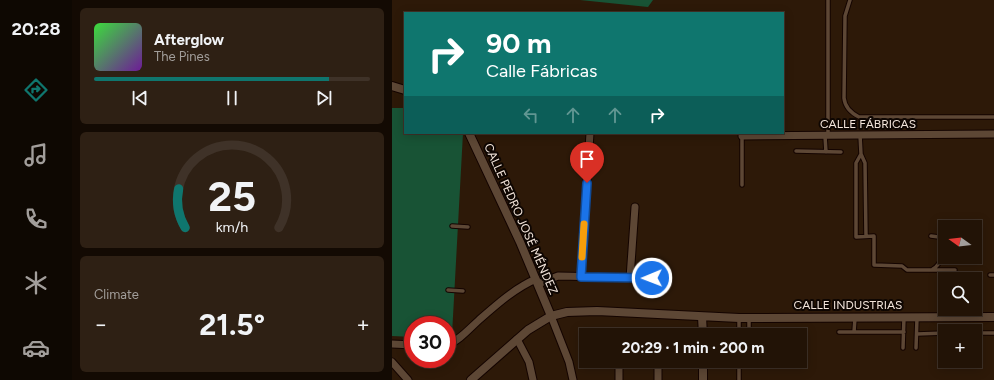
<!DOCTYPE html>
<html lang="en">
<head>
<meta charset="utf-8">
<style>
	:root { --surface:#221306; --page:#2e2014; --text:#f1f3f6; --muted:#a29e9b; --line:#3f3228; --accent:#0f766e }
	body { margin:0; font-family:Figtree,sans-serif; background:var(--page); color:var(--text); height:100vh; display:flex; flex-direction:column; font-size:15px; white-space:nowrap }
	* { box-sizing:border-box; margin:0 }
	p { font-size:13px; color:var(--muted) }
	.icon { flex:none; width:22px; height:22px; fill:none; stroke:currentColor; stroke-width:2; stroke-linecap:round; stroke-linejoin:round }
	.map { position:relative; flex:1; overflow:hidden }
	.details { display:flex; flex-direction:column; gap:8px; padding:8px; background:#130a03; width:320px }
	.details>* { flex:none }
	.banner { position:absolute; left:12px; top:12px; width:380px; height:122px; border-radius:0px; box-shadow:0 2px 10px #0003,0 0 0 1px var(--line); background:#0f766e; color:#fff; overflow:hidden }
	.needle { width:26px; rotate:285deg }
	.tools { position:absolute; left:546px; top:220px; display:grid; gap:8px }
	.tools a { display:grid; place-items:center; width:44px; height:44px; border-radius:0px; background:var(--surface); box-shadow:0 2px 10px #0003,0 0 0 1px var(--line); font-size:20px }
	.speed { position:absolute; left:12px; top:316px; display:flex; gap:8px; font-size:20px; font-weight:700; text-align:center }
	.speed>* { display:grid; place-content:center; width:52px; height:52px; border-radius:50%; background:var(--surface); box-shadow:0 2px 10px #0003,0 0 0 1px var(--line); line-height:1 }
	.speed .limit { border:6px solid #d22; background:#fff; color:#111 }
	.pin { position:absolute; display:grid; place-items:center; width:34px; height:34px; color:#fff; margin:-41px -17px; border-radius:50% 50% 50% 0; rotate:-45deg; box-shadow:0 0 4px #0007 }
	.pin .icon { rotate:45deg }
	.me { position:absolute; width:44px; margin:-22px; rotate:269deg; stroke-linejoin:round; filter:drop-shadow(0 0 3px #0008) }
	.turn { display:flex; align-items:center; gap:14px; height:84px; padding:0 16px; font-size:18px }
	.turn .icon { width:52px; height:52px; stroke-width:2.5 }
	.turn b { display:block; font-size:28px; line-height:34px }
	.lanes { display:flex; align-items:center; height:38px; padding:0 16px; background:#0003; justify-content:center; gap:20px; direction:ltr }
	.lanes .off { opacity:.35 }
	.big { font-size:30px; font-weight:700; line-height:1.1 }
	.details .tile { flex:1; display:flex; flex-direction:column; justify-content:center; gap:6px; min-width:0; padding:0 14px; border-radius:6px; background:var(--page) }
	.details .dial { align-items:center; gap:0 }
	.dial svg { height:104px; overflow:visible; fill:none; stroke:var(--line); stroke-width:7; stroke-linecap:round; text-anchor:middle }
	.dial text { fill:var(--text); stroke:none }
	.song { display:flex; align-items:center; gap:12px }
	.cover { width:48px; height:48px; border-radius:6px; background:linear-gradient(135deg,hsl(120 70% 55%),hsl(280 70% 35%)) }
	.played { height:4px; border-radius:2px; background:linear-gradient(90deg,var(--accent) 85%,var(--line) 85%) }
	.keys { display:flex; justify-content:space-around; direction:ltr }
	.heat { display:flex; justify-content:space-between; align-items:center; font-size:22px; direction:ltr }
	.trip { position:absolute; left:187px; top:328px; width:228px; height:40px; border-radius:0px; background:var(--surface); box-shadow:0 2px 10px #0003,0 0 0 1px var(--line); font-weight:700; line-height:40px; text-align:center }
	main { display:flex; flex:1; min-height:0 }
	.dock { display:flex; flex-direction:column; width:72px; justify-content:space-around; align-items:center; background:#0e0802; color:var(--muted) }
	.dock .icon { width:28px; height:28px }
	.dock .current { color:var(--accent) }
	.dock b { font-size:18px; color:var(--text) }
	.map>svg:first-child { display:block }
</style>
</head>
<body>
<main>
<nav class="dock">
<b>20:28</b>
<svg class="icon current" aria-label="directions" viewBox="0 0 24 24"><path d="M12 3l9 9-9 9-9-9zM9 14v-3h6M13 9l2 2-2 2"/></svg>
<svg class="icon" aria-label="music" viewBox="0 0 24 24"><path d="M9 18V5l10-2v13"/><circle cx="6" cy="18" r="3"/><circle cx="16" cy="16" r="3"/></svg>
<svg class="icon" aria-label="phone" viewBox="0 0 24 24"><path d="M5 4h4l2 5-3 2q2 4 5 5l2-3 5 2v4C11 20 4 13 5 4z"/></svg>
<svg class="icon" aria-label="climate" viewBox="0 0 24 24"><path d="M12 3v18M4 7l16 10M4 17L20 7"/></svg>
<svg class="icon" aria-label="car" viewBox="0 0 24 24"><path d="M5 17H2v-5l4-1 3-4h7l3 4 3 1v5h-3M9 17h6M6 11h13"/><circle cx="7" cy="17" r="2"/><circle cx="17" cy="17" r="2"/></svg>
</nav>
<section class="details">
<div class="tile">
<div class="song"><i class="cover"></i><div><b>Afterglow</b><p>The Pines</p></div></div>
<div class="played"></div>
<div class="keys"><svg class="icon" aria-label="previous" viewBox="0 0 24 24"><path d="M18 5L8 12l10 7zM5 5v14"/></svg><svg class="icon" aria-label="pause" viewBox="0 0 24 24"><path d="M8 5v14M16 5v14"/></svg><svg class="icon" aria-label="next" viewBox="0 0 24 24"><path d="M6 5l10 7-10 7zM19 5v14"/></svg></div>
</div>
<div class="tile dial"><svg viewBox="0 0 100 80">
<path d="M14 69A42 42 0 1 1 86 69"/>
<path d="M14 69A42 42 0 0 1 9 39" stroke="#0f766e"/>
<text x="50" y="56" font-size="32" font-weight="700">25</text>
<text x="50" y="72" font-size="11">km/h</text>
</svg></div>
<div class="tile"><p>Climate</p>
<div class="heat"><a>−</a><b class="big">21.5°</b><a>+</a></div>
</div>
</section>
<div class="map">
<svg width="602" height="380" viewBox="0 0 602 380">
	<rect width="100%" height="100%" fill="#2d1908"/>
	<path fill="#185335" d="M188,0h73l-5,7z
		M0,108h13v25h58l-11,202 -4,4h-1v-14h-34v12l-21,-1z"/>
	<g fill="none" stroke-linecap="round" stroke-linejoin="round">
		<defs>
			<path id="service" d="M436,0v135
				M458,0l-5,16 -1,82c1,10 7,15 15,19h135
				M468,135l1,19 -5,9v74l18,-1v29l28,1 5,4h48
				M350,136v49
				M433,136l1,16
				M404,151l45,1
				M469,154l4,9 1,73
				M60,226l16,1
				M539,236l8,1 3,3c0,12 2,22 -9,29
				M598,275h4
				M56,290l15,1
				M347,318v17
				M357,319v16
				M447,332h65
				M462,332l1,-14
				M583,333h19
				M525,334l28,-1
				M511,348l1,-31
				M524,348l1,-30
				M347,361v19"/>
			<path id="minor" d="M350,136l252,-2
				M189,277l9,-144
				M238,278l5,-71
				M146,284l20,-8 94,2
				M159,316l18,46 4,18
				M125,339l12,23 4,18
				M0,344l21,1
				M55,345c12,-4 22,-16 32,-25 17,-15 36,-32 57,-41
				M227,361v19
				M266,361v19
				M0,362l16,18"/>
			<path id="tertiary" d="M0,86l13,4
				M77,133l51,109 31,74
				M310,317l1,18
				M311,361v19
				M79,380l57,-50 23,-14 16,-4 30,-1 142,7 255,-1"/>
		</defs>
		<use href="#service" stroke="#140400" stroke-width="5.5"/>
		<use href="#minor" stroke="#140400" stroke-width="9"/>
		<use href="#tertiary" stroke="#140400" stroke-width="10"/>
		<use href="#service" stroke="#5d4735" stroke-width="3.5"/>
		<use href="#minor" stroke="#5d4735" stroke-width="7"/>
		<use href="#tertiary" stroke="#5d4735" stroke-width="8"/>
	</g>
	<g fill="none" stroke-linecap="round" stroke-linejoin="round">
		<defs>
			<path id="route" d="M195,183l-6,94 71,1"/>
		</defs>
		<use href="#route" stroke="#114b97" stroke-width="10"/>
		<use href="#route" stroke="#1a73e8" stroke-width="7"/>
		<path stroke="#f59e0b" stroke-width="7" d="M190,257l2,-33"/>
	</g>
	<g text-anchor="middle" dominant-baseline="central" stroke-width="4" stroke-linejoin="round" paint-order="stroke">
		<g font-size="12" fill="#f3e5db" stroke="#0e0602">
			<text x="476" y="124">CALLE FÁBRICAS</text>
			<text transform="translate(129 219) rotate(66)">CALLE PEDRO JOSÉ MÉNDEZ</text>
			<text x="456" y="305">CALLE INDUSTRIAS</text>
		</g>
	</g>
</svg>
<div class="tools">
<a><svg class="needle" viewBox="-14 -14 28 28"><path d="M0-13l5 13h-10z" fill="#e53935"/><path d="M0 13l5-13h-10z" fill="#a29e9b"/></svg></a>
<a><svg class="icon" aria-label="search" viewBox="0 0 24 24"><circle cx="10" cy="10" r="6"/><path d="M15 15l6 6"/></svg></a>
<a>+</a>
</div>
<div class="speed"><div class="limit">30</div></div>
<div class="pin" style="left:195px;top:183px;background:#d93025"><svg class="icon" aria-label="arrive" viewBox="0 0 24 24"><path d="M6 21V4h12l-3 4 3 4H6"/></svg></div>
<svg class="me" style="left:260px;top:278px" viewBox="-20 -20 40 40"><circle r="17" fill="#1a73e8" stroke="#fff" stroke-width="3"/><path d="M0-11L8 9 0 5-8 9z" fill="#fff"/></svg>
<div class="trip">20:29 · 1 min · 200 m</div>
<div class="banner">
<div class="turn"><svg class="icon" aria-label="right" viewBox="0 0 24 24"><path d="M7 20v-9h11M14 6l5 5-5 5"/></svg><div><b>90 m</b>Calle Fábricas</div></div>
<div class="lanes"><svg class="icon off" aria-label="left" viewBox="0 0 24 24"><path d="M17 20v-9H6M10 6l-5 5 5 5"/></svg><svg class="icon off" aria-label="ahead" viewBox="0 0 24 24"><path d="M12 20V5M6 11l6-6 6 6"/></svg><svg class="icon off" aria-label="ahead" viewBox="0 0 24 24"><path d="M12 20V5M6 11l6-6 6 6"/></svg><svg class="icon" aria-label="right" viewBox="0 0 24 24"><path d="M7 20v-9h11M14 6l5 5-5 5"/></svg></div>
</div>
</div>
</main>
</body>
</html>
